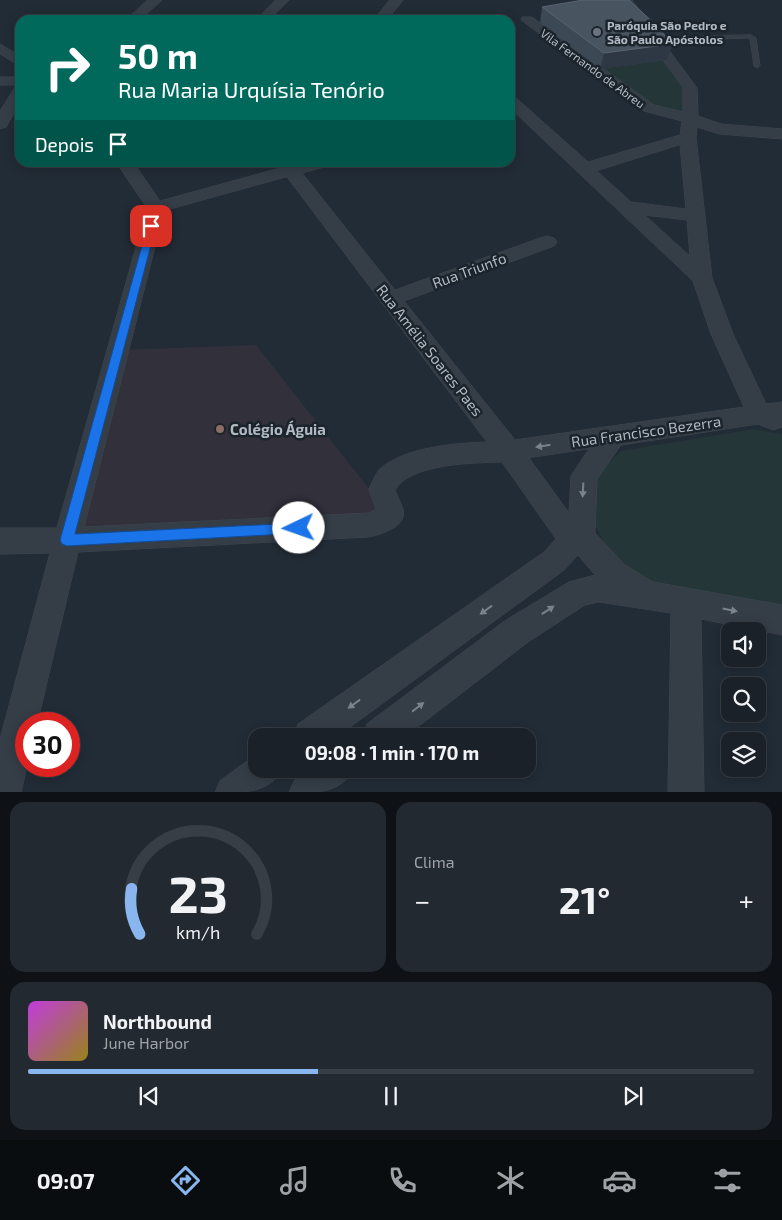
<!DOCTYPE html>
<html lang="pt">
<head>
<meta charset="utf-8">
<style>
	:root { --surface:#1a2128; --page:#232930; --text:#f1f3f6; --muted:#9fa3a8; --line:#383e45; --accent:#89b6ef }
	body { margin:0; font-family:"Exo 2",sans-serif; background:var(--page); color:var(--text); height:100vh; display:flex; flex-direction:column; font-size:19px; white-space:nowrap }
	* { box-sizing:border-box; margin:0 }
	p { font-size:16px; color:var(--muted) }
	.icon { flex:none; width:28px; height:28px; fill:none; stroke:currentColor; stroke-width:2; stroke-linecap:round; stroke-linejoin:round }
	.map { position:relative; height:792px; overflow:hidden }
	.sheet { display:flex; flex-direction:column; gap:10px; padding:10px; background:#0e1216; flex:1 }
	.sheet>* { flex:none }
	.banner { position:absolute; left:15px; top:15px; width:500px; height:152px; border-radius:15px; box-shadow:0 2px 12px #0003,0 0 0 1px var(--line); background:#00695c; color:#fff; overflow:hidden }
	.tools { position:absolute; left:721px; top:622px; display:grid; gap:10px }
	.tools a { display:grid; place-items:center; width:45px; height:45px; border-radius:10px; background:var(--surface); box-shadow:0 2px 12px #0003,0 0 0 1px var(--line); font-size:25px }
	.speed { position:absolute; left:15px; top:712px; display:flex; gap:10px; font-size:25px; font-weight:700; text-align:center }
	.speed>* { display:grid; place-content:center; width:65px; height:65px; border-radius:50%; background:var(--surface); box-shadow:0 2px 12px #0003,0 0 0 1px var(--line); line-height:1 }
	.speed .limit { border:8px solid #d22; background:#fff; color:#111 }
	.pin { position:absolute; display:grid; place-items:center; width:42px; height:42px; color:#fff; margin:-21px; border-radius:10px; box-shadow:0 2px 8px #0006 }
	.me { position:absolute; width:55px; margin:-28px; rotate:267deg; stroke-linejoin:round; filter:drop-shadow(0 0 4px #0008) }
	.turn { display:flex; align-items:center; gap:18px; height:105px; padding:0 20px; font-size:22px }
	.turn .icon { width:65px; height:65px; stroke-width:2.5 }
	.turn b { display:block; font-size:35px; line-height:42px }
	.then { display:flex; align-items:center; height:48px; padding:0 20px; background:#0003; gap:10px; font-size:19px }
	.big { font-size:38px; font-weight:700; line-height:1.1 }
	.sheet .card { flex:1; display:flex; flex-direction:column; justify-content:center; gap:8px; min-width:0; padding:0 18px; border-radius:15px; background:var(--page) }
	.sheet .dial { align-items:center; gap:0 }
	.dial svg { height:130px; overflow:visible; fill:none; stroke:var(--line); stroke-width:7; stroke-linecap:round; text-anchor:middle }
	.dial text { fill:var(--text); stroke:none }
	.song { display:flex; align-items:center; gap:15px }
	.cover { width:60px; height:60px; border-radius:8px; background:linear-gradient(135deg,hsl(290 70% 55%),hsl(50 70% 35%)) }
	.played { height:5px; border-radius:2px; background:linear-gradient(90deg,var(--accent) 40%,var(--line) 40%) }
	.keys { display:flex; justify-content:space-around; direction:ltr }
	.heat { display:flex; justify-content:space-between; align-items:center; font-size:28px; direction:ltr }
	.sheet .tiles { flex:1; display:grid; gap:10px; grid-template-columns:1fr 1fr }
	.card:last-child { grid-column:span 2 }
	.trip { position:absolute; left:248px; top:728px; width:288px; height:50px; border-radius:15px; background:var(--surface); box-shadow:0 2px 12px #0003,0 0 0 1px var(--line); font-weight:700; line-height:50px; text-align:center }
	.dock { display:flex; height:80px; justify-content:space-around; align-items:center; background:#0a0d10; color:var(--muted) }
	.dock .icon { width:35px; height:35px }
	.dock .current { color:var(--accent) }
	.dock b { font-size:22px; color:var(--text) }
	.map>svg:first-child { display:block }
</style>
</head>
<body>
<div class="map">
<svg width="782" height="793" viewBox="0 0 782 793">
	<rect width="100%" height="100%" fill="#222c36"/>
	<path fill="#31303b" d="M256,345l132,168 -319,21 49,-184z"/>
	<path fill="#243637" d="M667,60c12,18 26,32 15,54l-28,-5 -54,-40z
		M754,429l28,5v172l-121,-15 -49,-33 -25,-48 8,-33 26,-26z"/>
	<g fill="none" stroke-linecap="round" stroke-linejoin="round">
		<defs>
			<path id="lane" d="M751,35l5,3 4,28 -3,2 -3,-2 -4,-27 -2,-1 -92,3 -3,-2 3,-2z"/>
			<path id="street" d="M148,0h14l-22,20h-14z
				M276,0h13l-20,20h-13z
				M390,0h13l-16,20h-13z
				M620,0h12l65,88 1,28 23,8 61,5v10l-63,-5 -22,-7 -1,11 16,140 21,56 33,70 16,-2v25l-9,3 -15,-6 -137,21 -24,34 -2,54 30,32 28,17 129,23v30l-81,-16 3,174h-36l3,-180 -72,-11 -14,3 -57,37 -122,94h-44l5,-12 139,-104 63,-38 26,-7 -17,-20 -14,15 -226,166h-45l5,-12 246,-172 12,-13 -54,-77c-27,1 -92,1 -107,28 2,7 6,12 8,19 5,18 -22,25 -34,28l-291,15 -41,172h-11l1,42 -6,27h-21v-54l50,-186 -50,1v-26h57l90,-320 -31,-46h17l27,39 120,-33 -4,-6h54l-2,4 -26,7 93,117 145,-52 7,-2 7,2 3,4 -3,4 -150,55 111,139 229,-33 -33,-73 -18,-53 -183,-173v-13l5,2 73,65 92,-27 2,-14 -38,-10 -123,-91 1,-3h10l122,88 29,7v-24zM680,145l6,64 -55,-7 -34,-31zM287,177l200,265c-30,1 -83,5 -107,27 -5,5 -8,14 -11,20l7,20 -7,4 -285,14 80,-316zM645,215l42,5 3,36zM589,449l-18,27 -2,37 -40,-55z
				M0,44l20,12v10l-20,-12z
				M0,77h20v8h-20z
				M20,86v17l-14,24 -6,2v-18l15,-24z
				M256,755v14h26c-11,24 -40,24 -67,24l5,-12z
				M309,769h45c-13,24 -37,24 -65,24l5,-12z"/>
		</defs>
		<use href="#lane" stroke="#3f4750" stroke-width="1"/>
		<use href="#street" stroke="#3f4750" stroke-width="1"/>
		<use href="#lane" fill="#353e47" fill-rule="evenodd"/>
		<use href="#street" fill="#353e47" fill-rule="evenodd"/>
	</g>
	<path fill="#3d4855" d="M542,7l130,37 -5,16 -67,9 -60,-46z"/>
	<path fill="#2d3844" d="M672,44l-5,16 -67,9 4,-16z"/>
	<path fill="#495461" stroke="#596470" d="M583,0h46l28,26 15,18 -68,9 -62,-46z"/>
	<defs><path id="oneway-solid" d="M-6-.8H1V-3.2L6.5 0L1 3.2V.8H-6Z" transform="scale(1.25)"/></defs>
	<g fill="#79818b">
		<use href="#oneway-solid" transform="translate(543 446) rotate(171)"/>
		<use href="#oneway-solid" transform="translate(583 490) rotate(93)"/>
		<use href="#oneway-solid" transform="translate(486 610) rotate(144)"/>
		<use href="#oneway-solid" transform="translate(548 610) rotate(-34)"/>
		<use href="#oneway-solid" transform="translate(730 610) rotate(11)"/>
		<use href="#oneway-solid" transform="translate(354 704) rotate(144)"/>
		<use href="#oneway-solid" transform="translate(418 707) rotate(-38)"/>
	</g>
	<path fill="#1a73e8" stroke="#114b97" d="M148,224l8,2 -81,308 224,-11 5,1 2,4 -2,5 -237,13 -5,-2 -2,-4z"/>
	<circle fill="#6b7280" stroke="#1b232b" stroke-width="2" cx="597" cy="32" r="5"/>
	<circle fill="#8d6e63" stroke="#1b232b" stroke-width="2" cx="220" cy="429" r="5"/>
	<g text-anchor="middle" dominant-baseline="central" stroke-width="5" stroke-linejoin="round" paint-order="stroke">
		<g font-size="12" font-weight="bold" fill="#b0b8c3" stroke="#1b232b" text-anchor="start">
			<text x="607" y="25">Paróquia São Pedro e<tspan x="607" dy="14">São Paulo Apóstolos</tspan></text>
		</g>
		<g font-size="12" fill="#b0b8c3" stroke="#1b232b">
			<text transform="translate(593 68) rotate(36)">Vila Fernando de Abreu</text>
		</g>
		<g font-size="15" fill="#b0b8c3" stroke="#1b232b">
			<text transform="translate(469 270) rotate(-20)">Rua Triunfo</text>
			<text transform="translate(430 350) rotate(52)">Rua Amélia Soares Paes</text>
			<text transform="translate(646 431) rotate(-8)">Rua Francisco Bezerra</text>
		</g>
		<g font-size="15" font-weight="bold" fill="#b0b8c3" stroke="#1b232b" text-anchor="start">
			<text x="230" y="429">Colégio Águia</text>
		</g>
	</g>
</svg>
<div class="tools">
<a><svg class="icon" aria-label="sound" viewBox="0 0 24 24"><path d="M4 9h4l5-4v14l-5-4H4zM17 9q2 3 0 6"/></svg></a>
<a><svg class="icon" aria-label="search" viewBox="0 0 24 24"><circle cx="10" cy="10" r="6"/><path d="M15 15l6 6"/></svg></a>
<a><svg class="icon" aria-label="layers" viewBox="0 0 24 24"><path d="M12 4l9 5-9 5-9-5zM3 14l9 5 9-5"/></svg></a>
</div>
<div class="speed"><div class="limit">30</div></div>
<div class="pin" style="left:151px;top:226px;background:#d93025"><svg class="icon" aria-label="arrive" viewBox="0 0 24 24"><path d="M6 21V4h12l-3 4 3 4H6"/></svg></div>
<svg class="me" style="left:299px;top:528px" viewBox="-20 -20 40 40"><circle r="19" fill="#fff"/><path d="M0-13L10 11 0 6-10 11z" fill="#1a73e8"/></svg>
<div class="trip">09:08 · 1 min · 170 m</div>
<div class="banner">
<div class="turn"><svg class="icon" aria-label="right" viewBox="0 0 24 24"><path d="M7 20v-9h11M14 6l5 5-5 5"/></svg><div><b>50 m</b>Rua Maria Urquísia Tenório</div></div>
<div class="then">Depois<svg class="icon" aria-label="arrive" viewBox="0 0 24 24"><path d="M6 21V4h12l-3 4 3 4H6"/></svg></div>
</div>
</div>
<section class="sheet">
<div class="tiles">
<div class="card dial"><svg viewBox="0 0 100 80">
<path d="M14 69A42 42 0 1 1 86 69"/>
<path d="M14 69A42 42 0 0 1 9 41" stroke="#89b6ef"/>
<text x="50" y="56" font-size="32" font-weight="700">23</text>
<text x="50" y="72" font-size="11">km/h</text>
</svg></div>
<div class="card"><p>Clima</p>
<div class="heat"><a>−</a><b class="big">21°</b><a>+</a></div>
</div>
<div class="card">
<div class="song"><i class="cover"></i><div><b>Northbound</b><p>June Harbor</p></div></div>
<div class="played"></div>
<div class="keys"><svg class="icon" aria-label="previous" viewBox="0 0 24 24"><path d="M18 5L8 12l10 7zM5 5v14"/></svg><svg class="icon" aria-label="pause" viewBox="0 0 24 24"><path d="M8 5v14M16 5v14"/></svg><svg class="icon" aria-label="next" viewBox="0 0 24 24"><path d="M6 5l10 7-10 7zM19 5v14"/></svg></div>
</div>
</div>
</section>
<nav class="dock">
<b>09:07</b>
<svg class="icon current" aria-label="directions" viewBox="0 0 24 24"><path d="M12 3l9 9-9 9-9-9zM9 14v-3h6M13 9l2 2-2 2"/></svg>
<svg class="icon" aria-label="music" viewBox="0 0 24 24"><path d="M9 18V5l10-2v13"/><circle cx="6" cy="18" r="3"/><circle cx="16" cy="16" r="3"/></svg>
<svg class="icon" aria-label="phone" viewBox="0 0 24 24"><path d="M5 4h4l2 5-3 2q2 4 5 5l2-3 5 2v4C11 20 4 13 5 4z"/></svg>
<svg class="icon" aria-label="climate" viewBox="0 0 24 24"><path d="M12 3v18M4 7l16 10M4 17L20 7"/></svg>
<svg class="icon" aria-label="car" viewBox="0 0 24 24"><path d="M5 17H2v-5l4-1 3-4h7l3 4 3 1v5h-3M9 17h6M6 11h13"/><circle cx="7" cy="17" r="2"/><circle cx="17" cy="17" r="2"/></svg>
<svg class="icon" aria-label="filters" viewBox="0 0 24 24"><path d="M4 7h16M4 17h16"/><circle cx="9" cy="7" r="2"/><circle cx="15" cy="17" r="2"/></svg>
</nav>
</body>
</html>
